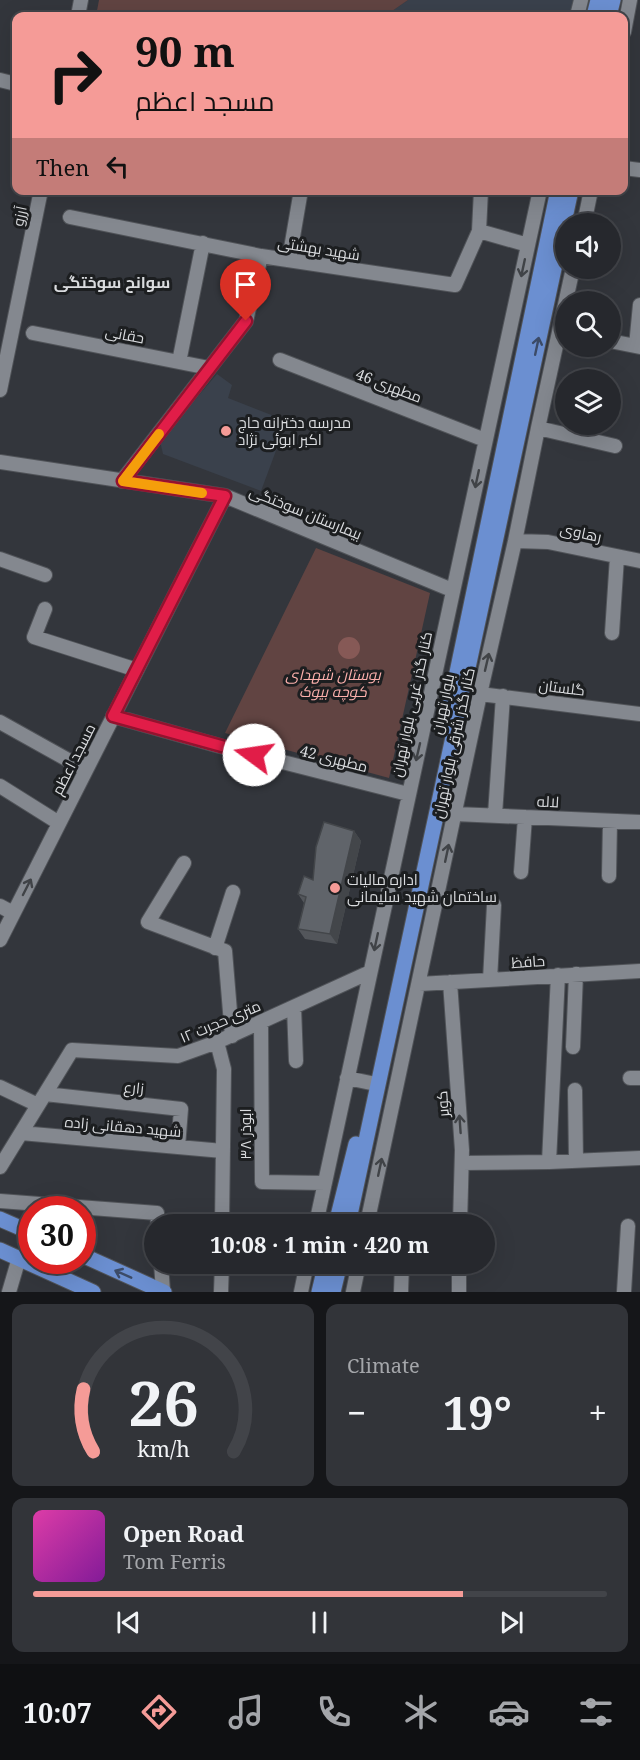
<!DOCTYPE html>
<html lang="en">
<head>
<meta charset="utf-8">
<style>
	:root { --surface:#26282d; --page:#323439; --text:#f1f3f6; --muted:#a4a6aa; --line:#424449; --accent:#f59b97 }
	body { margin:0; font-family:"Noto Serif",Cairo,serif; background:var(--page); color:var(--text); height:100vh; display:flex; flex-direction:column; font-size:22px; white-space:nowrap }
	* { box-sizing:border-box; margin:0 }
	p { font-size:20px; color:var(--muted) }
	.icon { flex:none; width:33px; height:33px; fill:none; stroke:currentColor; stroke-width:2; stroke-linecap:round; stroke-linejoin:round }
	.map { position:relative; height:1292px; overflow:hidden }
	.drawer { display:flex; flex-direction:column; gap:12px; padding:12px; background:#151619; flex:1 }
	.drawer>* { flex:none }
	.hud { position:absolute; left:12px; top:12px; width:616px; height:183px; border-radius:12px; box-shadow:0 6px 24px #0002,0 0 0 2px var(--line); background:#f59b97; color:#111; overflow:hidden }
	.buttons { position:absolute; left:555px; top:213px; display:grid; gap:12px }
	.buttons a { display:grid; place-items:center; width:66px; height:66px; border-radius:50%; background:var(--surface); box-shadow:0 6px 24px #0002,0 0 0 2px var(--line); font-size:30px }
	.speed { position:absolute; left:18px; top:1196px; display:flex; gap:12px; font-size:30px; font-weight:700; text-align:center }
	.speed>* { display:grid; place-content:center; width:78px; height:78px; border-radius:50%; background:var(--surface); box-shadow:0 6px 24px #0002,0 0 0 2px var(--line); line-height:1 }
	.speed .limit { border:9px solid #d22; background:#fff; color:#111 }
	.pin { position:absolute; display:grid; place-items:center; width:51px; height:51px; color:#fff; margin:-62px -26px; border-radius:50% 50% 50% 0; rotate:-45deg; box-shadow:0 0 6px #0007 }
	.pin .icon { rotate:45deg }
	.me { position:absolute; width:66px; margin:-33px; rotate:284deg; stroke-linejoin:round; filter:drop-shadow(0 0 4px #0008) }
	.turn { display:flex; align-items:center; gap:21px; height:126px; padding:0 24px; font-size:27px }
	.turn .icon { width:78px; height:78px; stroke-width:2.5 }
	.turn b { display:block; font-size:42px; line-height:51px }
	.then { display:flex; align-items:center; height:57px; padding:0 24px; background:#0003; gap:12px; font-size:22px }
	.big { font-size:45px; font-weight:700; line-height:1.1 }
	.drawer .widget { flex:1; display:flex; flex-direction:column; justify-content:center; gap:9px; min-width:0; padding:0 21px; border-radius:12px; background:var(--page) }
	.drawer .dial { align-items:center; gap:0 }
	.dial svg { height:156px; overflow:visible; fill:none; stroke:var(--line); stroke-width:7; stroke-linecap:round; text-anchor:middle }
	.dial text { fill:var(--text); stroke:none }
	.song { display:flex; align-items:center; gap:18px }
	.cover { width:72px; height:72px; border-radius:9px; background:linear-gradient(135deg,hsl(320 70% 55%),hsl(290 70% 35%)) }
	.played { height:6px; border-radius:3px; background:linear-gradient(90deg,var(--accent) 75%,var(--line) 75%) }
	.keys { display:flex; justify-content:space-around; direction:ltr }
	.heat { display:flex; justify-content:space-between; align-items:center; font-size:33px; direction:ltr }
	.drawer .tiles { flex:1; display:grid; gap:12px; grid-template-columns:1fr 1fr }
	.widget:last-child { grid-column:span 2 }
	.trip { position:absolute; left:144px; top:1214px; width:351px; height:60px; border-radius:30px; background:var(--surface); box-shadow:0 6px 24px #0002,0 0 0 2px var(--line); font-weight:700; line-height:60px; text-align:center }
	.tab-bar { display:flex; height:96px; justify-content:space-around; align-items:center; background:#0f1012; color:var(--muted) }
	.tab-bar .icon { width:42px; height:42px }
	.tab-bar .on { color:var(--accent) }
	.tab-bar b { font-size:27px; color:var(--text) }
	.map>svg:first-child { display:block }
</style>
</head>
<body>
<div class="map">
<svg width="640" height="1292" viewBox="0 0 640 1292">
	<rect width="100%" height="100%" fill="#33363c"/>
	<path fill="#3a414c" d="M408,0h169l-5,16h-187z
		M217,374l15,11 -4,13 59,23 -26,70 -98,-37 -3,-13z"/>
	<path fill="#614442" d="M99,0h309l-23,16h-289z
		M316,548l114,45 -41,185 -164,-45z"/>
	<path fill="#865956" d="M338 648a11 11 0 1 1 22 0a11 11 0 1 1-22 0Z"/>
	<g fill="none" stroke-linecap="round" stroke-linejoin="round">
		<defs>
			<path id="minor" d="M78,16l3,-16
				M577,16l4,-16
				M624,32l6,-32
				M0,80l16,4
				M624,168l16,2
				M70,217l191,39 194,29 24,-54 49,14
				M584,224l7,-34
				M479,231l2,-41
				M289,260l12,-70
				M33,333l176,35
				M610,341l30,6
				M636,346l4,-41
				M280,360l205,80
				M179,362l24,-119
				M0,390l41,-200
				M538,428l77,18
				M0,462l225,34 227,94
				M122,481l124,-160 15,-65
				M515,541l33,1 92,19
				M0,559l45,16
				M45,609l-11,28 103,33
				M612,633l5,-76
				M480,694l160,20
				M113,716l107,30 188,48
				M0,722l86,48
				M0,786l59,37
				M455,814l185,8
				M495,815l8,-119
				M184,863l-36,59 77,29 7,85
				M521,872l4,-55
				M609,876l1,-55
				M0,906l13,7
				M0,940l225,-444
				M215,948l18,-56
				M490,980l4,-75
				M450,982l12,168 -2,74
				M419,984l221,-13
				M294,1007l2,54
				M261,1022l1,160 63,1
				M217,1042l7,27 -2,155
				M573,1047l3,-73
				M347,1078l24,5
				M630,1078h10
				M0,1087l38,18
				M575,1090l1,71
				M45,1094l136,15 -3,38
				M21,1133l202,18
				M549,1162l9,-187
				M462,1163l87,-1 91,-4
				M0,1167l72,-117 106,6 39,-14 153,-70
				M0,1201l157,12 1,11
				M316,1224l224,-1034
				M367,1224l113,-530 35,-153 23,-113 35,-160
				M161,1263l2,28
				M9,1292l10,-34
				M221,1292l1,-29
				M301,1292l6,-29
				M353,1292l6,-29
				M401,1292l1,-29
				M459,1292v-29
				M624,1292l4,-66"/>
			<path id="major" d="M594,16l4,-16
				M609,16l4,-16
				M446,725l112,-535
				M0,1219l32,14
				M336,1224l20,-80
				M348,1224l223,-1034
				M0,1250l93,42
				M82,1255l82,37
				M319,1292l7,-29
				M333,1292l7,-29"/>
		</defs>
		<use href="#minor" stroke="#505358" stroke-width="16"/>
		<use href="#major" stroke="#505358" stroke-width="17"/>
		<use href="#minor" stroke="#84888f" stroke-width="14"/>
		<use href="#major" stroke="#6b8fd1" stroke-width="15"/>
	</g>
	<path fill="#53565b" d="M354,831l7,10 -24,103 -32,-5 -7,-10 6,-26 -6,-9 15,-14z"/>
	<path fill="#43464a" d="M354,831l7,10 -24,103 -7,-10z"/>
	<path fill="#60646a" stroke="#43464a" stroke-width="1.5" d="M324,822l30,9 -24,103 -32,-5 8,-32 -8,-3 6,-18 9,4 3,-33z"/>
	<defs><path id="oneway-shaft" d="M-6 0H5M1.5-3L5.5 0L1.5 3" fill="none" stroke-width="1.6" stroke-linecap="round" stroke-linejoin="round" transform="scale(1.5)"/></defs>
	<g stroke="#404347">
		<use href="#oneway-shaft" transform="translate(523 268) rotate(102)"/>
		<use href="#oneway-shaft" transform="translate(477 479) rotate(102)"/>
		<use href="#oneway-shaft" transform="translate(487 662) rotate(-77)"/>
		<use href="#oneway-shaft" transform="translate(418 752) rotate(103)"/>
		<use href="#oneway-shaft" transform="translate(447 853) rotate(-78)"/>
		<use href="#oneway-shaft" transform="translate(27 887) rotate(-63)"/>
		<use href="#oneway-shaft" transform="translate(376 942) rotate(102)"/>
		<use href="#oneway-shaft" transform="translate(460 1124) rotate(-94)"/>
		<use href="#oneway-shaft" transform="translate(380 1167) rotate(-78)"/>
	</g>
	<g stroke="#3c4b67">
		<use href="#oneway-shaft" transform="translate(537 346) rotate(-78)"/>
		<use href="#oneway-shaft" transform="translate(123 1274) rotate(-156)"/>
	</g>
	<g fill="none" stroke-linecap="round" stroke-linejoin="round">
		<defs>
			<path id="route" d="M246,321l-123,160 102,15 -112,220 141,39"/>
		</defs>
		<use href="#route" stroke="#92132f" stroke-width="15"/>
		<use href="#route" stroke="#e11d48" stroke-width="10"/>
		<path stroke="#f59e0b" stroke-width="10" d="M159,434l-36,47 79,12"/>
	</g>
	<g fill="#f59b97" stroke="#1c1e20" stroke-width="2">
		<circle cx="226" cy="431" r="6"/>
		<circle cx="335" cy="888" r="6"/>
	</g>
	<g text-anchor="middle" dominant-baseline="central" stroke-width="6" stroke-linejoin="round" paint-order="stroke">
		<g font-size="15" fill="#dadcdf" stroke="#1c1e20">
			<text transform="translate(19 216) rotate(-78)">آرزو</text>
			<text transform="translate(319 248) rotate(9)">شهید بهشتی</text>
			<text transform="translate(125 334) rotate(11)">حقانی</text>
			<text transform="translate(389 385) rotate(21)">مطهری 46</text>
			<text transform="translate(306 512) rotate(22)">بیمارستان سوختگی</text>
			<text transform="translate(581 532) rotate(12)">رهاوی</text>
			<text transform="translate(562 687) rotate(7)">گلستان</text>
			<text transform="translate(411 704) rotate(-78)">کنار گذر غربی بلوار تهران</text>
			<text transform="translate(442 704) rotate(-78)">بلوار تهران</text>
			<text transform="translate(453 743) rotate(-78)">کنار گذر شرقی بلوار تهران</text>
			<text transform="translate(334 758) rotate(14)">مطهری 42</text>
			<text transform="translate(73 759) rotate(-63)">مسجد اعظم</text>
			<text transform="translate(548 801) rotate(3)">لاله</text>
			<text transform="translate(528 961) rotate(-4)">حافظ</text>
			<text transform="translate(220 1021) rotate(-23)">۱۲ متری حجرت</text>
			<text transform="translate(134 1087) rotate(6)">زارع</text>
			<text transform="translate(442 1104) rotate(-94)">کویر</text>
			<text transform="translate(123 1126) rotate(5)">شهید دهقانی زاده</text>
			<text transform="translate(245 1134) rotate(-90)">۳۸ ابوذر</text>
		</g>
		<g font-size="15" fill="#dadcdf" stroke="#1c1e20" text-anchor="start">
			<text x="238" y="422">مدرسه دخترانه حاج<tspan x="238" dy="17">اکبر ابوئی نژاد</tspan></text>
			<text x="347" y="879">اداره مالیات<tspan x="347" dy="17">ساختمان شهید سلیمانی</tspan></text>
		</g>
		<g font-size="15" font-style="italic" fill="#feb1ad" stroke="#1c1e20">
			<text x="333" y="674">بوستان شهدای<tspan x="333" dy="17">کوچه بیوک</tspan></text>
		</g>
		<g font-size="16" font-weight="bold" fill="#dadcdf" stroke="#1c1e20">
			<text x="112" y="282">سوانح سوختگی</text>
		</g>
	</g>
</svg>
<div class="buttons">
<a><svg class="icon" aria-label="sound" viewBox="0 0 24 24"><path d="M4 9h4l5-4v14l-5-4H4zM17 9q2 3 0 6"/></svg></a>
<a><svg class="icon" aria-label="search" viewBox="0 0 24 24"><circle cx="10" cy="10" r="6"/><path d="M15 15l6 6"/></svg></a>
<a><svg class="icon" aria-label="layers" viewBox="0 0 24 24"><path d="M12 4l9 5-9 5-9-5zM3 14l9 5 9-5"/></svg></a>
</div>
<div class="speed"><div class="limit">30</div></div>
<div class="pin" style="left:246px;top:321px;background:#d93025"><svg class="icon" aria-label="arrive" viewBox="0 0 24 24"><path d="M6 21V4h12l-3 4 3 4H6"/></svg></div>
<svg class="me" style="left:254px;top:755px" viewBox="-20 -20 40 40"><circle r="19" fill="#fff"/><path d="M0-13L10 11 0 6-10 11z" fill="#e11d48"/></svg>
<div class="trip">10:08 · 1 min · 420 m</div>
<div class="hud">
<div class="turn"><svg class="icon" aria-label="right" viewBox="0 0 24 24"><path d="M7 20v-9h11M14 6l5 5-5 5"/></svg><div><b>90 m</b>مسجد اعظم</div></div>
<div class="then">Then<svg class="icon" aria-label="left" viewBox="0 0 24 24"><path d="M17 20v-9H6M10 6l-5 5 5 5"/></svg></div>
</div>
</div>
<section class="drawer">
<div class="tiles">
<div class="widget dial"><svg viewBox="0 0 100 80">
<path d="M14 69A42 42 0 1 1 86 69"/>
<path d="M14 69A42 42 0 0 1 9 37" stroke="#f59b97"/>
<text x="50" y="56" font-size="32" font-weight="700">26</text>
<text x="50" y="72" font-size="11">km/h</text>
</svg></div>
<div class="widget"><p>Climate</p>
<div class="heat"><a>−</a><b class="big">19°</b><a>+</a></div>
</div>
<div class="widget">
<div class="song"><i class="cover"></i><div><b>Open Road</b><p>Tom Ferris</p></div></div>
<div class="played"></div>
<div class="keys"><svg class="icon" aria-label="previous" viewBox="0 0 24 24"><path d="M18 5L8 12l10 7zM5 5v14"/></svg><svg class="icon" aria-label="pause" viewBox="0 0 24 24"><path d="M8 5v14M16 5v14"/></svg><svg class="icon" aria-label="next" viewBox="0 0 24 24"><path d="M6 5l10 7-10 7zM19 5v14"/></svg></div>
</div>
</div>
</section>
<nav class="tab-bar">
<b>10:07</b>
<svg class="icon on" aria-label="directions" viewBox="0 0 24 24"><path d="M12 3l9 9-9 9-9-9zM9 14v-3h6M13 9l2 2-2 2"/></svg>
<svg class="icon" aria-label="music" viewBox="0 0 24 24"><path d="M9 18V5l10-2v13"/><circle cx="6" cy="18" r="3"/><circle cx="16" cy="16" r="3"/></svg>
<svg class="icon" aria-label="phone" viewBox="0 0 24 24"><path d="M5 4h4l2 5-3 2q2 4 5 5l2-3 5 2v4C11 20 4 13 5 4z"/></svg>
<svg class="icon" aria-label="climate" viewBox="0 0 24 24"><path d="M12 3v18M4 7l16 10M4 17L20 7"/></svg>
<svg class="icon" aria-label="car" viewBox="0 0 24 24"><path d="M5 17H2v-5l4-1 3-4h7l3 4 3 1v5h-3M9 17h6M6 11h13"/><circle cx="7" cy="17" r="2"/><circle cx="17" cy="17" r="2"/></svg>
<svg class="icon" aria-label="filters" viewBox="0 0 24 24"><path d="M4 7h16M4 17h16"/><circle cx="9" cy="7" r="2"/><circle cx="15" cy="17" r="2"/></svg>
</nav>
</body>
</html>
